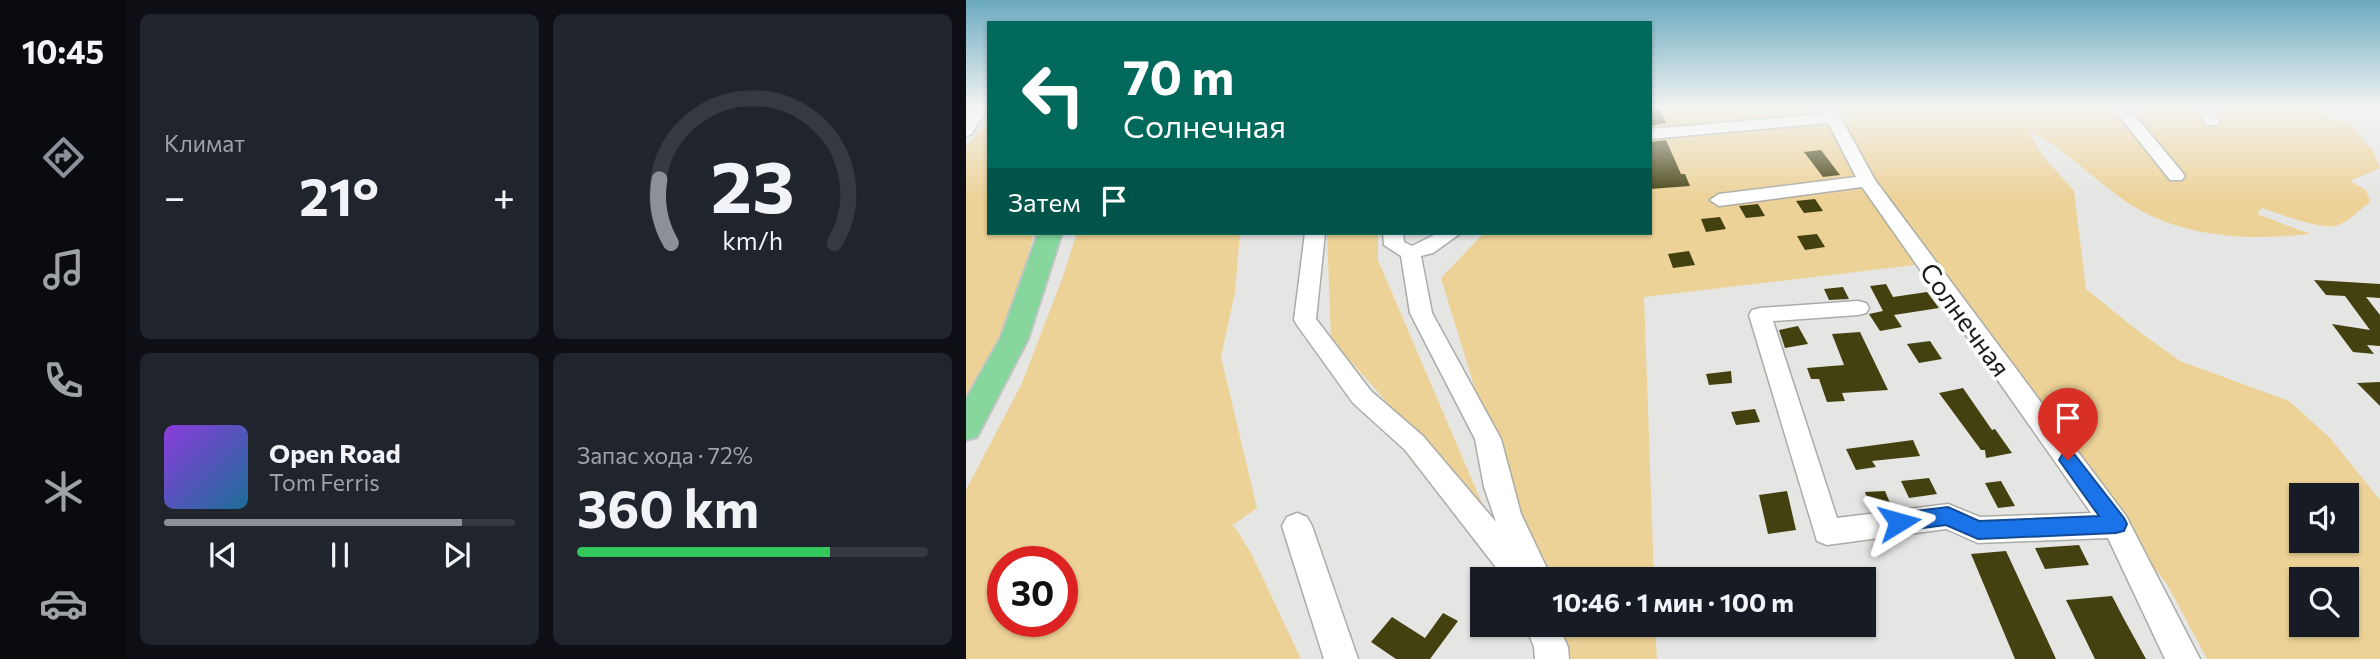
<!DOCTYPE html>
<html lang="ru">
<head>
<meta charset="utf-8">
<style>
	:root { --surface:#171b24; --page:#20242c; --text:#f1f3f6; --muted:#9ea1a6; --line:#363941; --accent:#8c9099 }
	body { margin:0; font-family:Commissioner,sans-serif; background:var(--page); color:var(--text); height:100vh; display:flex; flex-direction:column; font-size:26px; white-space:nowrap }
	* { box-sizing:border-box; margin:0 }
	p { font-size:23px; color:var(--muted) }
	.icon { flex:none; width:38px; height:38px; fill:none; stroke:currentColor; stroke-width:2; stroke-linecap:round; stroke-linejoin:round }
	.map { position:relative; flex:1; overflow:hidden }
	.drawer { display:flex; flex-direction:column; gap:14px; padding:14px; background:#0d0f14; width:840px }
	.drawer>* { flex:none }
	.guide { position:absolute; left:21px; top:21px; width:665px; height:214px; border-radius:0px; box-shadow:0 2px 5px #0004; background:#00695c; color:#fff; overflow:hidden }
	.controls { position:absolute; left:1323px; top:483px; display:grid; gap:14px }
	.controls a { display:grid; place-items:center; width:70px; height:70px; border-radius:0px; background:var(--surface); box-shadow:0 2px 5px #0004; font-size:35px }
	.speed { position:absolute; left:21px; top:546px; display:flex; gap:14px; font-size:35px; font-weight:700; text-align:center }
	.speed>* { display:grid; place-content:center; width:91px; height:91px; border-radius:50%; background:var(--surface); box-shadow:0 2px 5px #0004; line-height:1 }
	.speed .limit { border:10px solid #d22; background:#fff; color:#111 }
	.pin { position:absolute; display:grid; place-items:center; width:60px; height:60px; color:#fff; margin:-72px -30px; border-radius:50% 50% 50% 0; rotate:-45deg; box-shadow:0 0 7px #0007 }
	.pin .icon { rotate:45deg }
	.me { position:absolute; width:77px; margin:-38px; rotate:82deg; stroke-linejoin:round; filter:drop-shadow(0 0 5px #0008) }
	.turn { display:flex; align-items:center; gap:24px; height:147px; padding:0 21px; font-size:32px }
	.turn .icon { width:91px; height:91px; stroke-width:2.5 }
	.turn b { display:block; font-size:49px; line-height:60px }
	.then { display:flex; align-items:center; height:66px; padding:0 21px; background:#0003; gap:14px; font-size:26px }
	.big { font-size:52px; font-weight:700; line-height:1.1 }
	.drawer .card { flex:1; display:flex; flex-direction:column; justify-content:center; gap:10px; min-width:0; padding:0 24px; border-radius:10px; background:var(--page) }
	.drawer .dial { align-items:center; gap:0 }
	.dial svg { height:182px; overflow:visible; fill:none; stroke:var(--line); stroke-width:7; stroke-linecap:round; text-anchor:middle }
	.dial text { fill:var(--text); stroke:none }
	.song { display:flex; align-items:center; gap:21px }
	.cover { width:84px; height:84px; border-radius:10px; background:linear-gradient(135deg,hsl(270 70% 55%),hsl(200 70% 35%)) }
	.played { height:7px; border-radius:4px; background:linear-gradient(90deg,var(--accent) 85%,var(--line) 85%) }
	.keys { display:flex; justify-content:space-around; direction:ltr }
	.heat { display:flex; justify-content:space-between; align-items:center; font-size:38px; direction:ltr }
	.charge { height:10px; border-radius:5px; background:linear-gradient(90deg,#34c759 72%,var(--line) 0) }
	.drawer .tiles { flex:1; display:grid; gap:14px; grid-template-columns:repeat(2,1fr) }
	.trip { position:absolute; left:504px; top:567px; width:406px; height:70px; border-radius:0px; background:var(--surface); box-shadow:0 2px 5px #0004; font-weight:700; line-height:70px; text-align:center }
	main { display:flex; flex:1; min-height:0 }
	.dock { display:flex; flex-direction:column; width:126px; justify-content:space-around; align-items:center; background:#090b0e; color:var(--muted) }
	.dock .icon { width:49px; height:49px }
	.dock .active { color:var(--accent) }
	.dock b { font-size:32px; color:var(--text) }
	.map>svg:first-child { display:block }
</style>
</head>
<body>
<main>
<nav class="dock">
<b>10:45</b>
<svg class="icon active" aria-label="directions" viewBox="0 0 24 24"><path d="M12 3l9 9-9 9-9-9zM9 14v-3h6M13 9l2 2-2 2"/></svg>
<svg class="icon" aria-label="music" viewBox="0 0 24 24"><path d="M9 18V5l10-2v13"/><circle cx="6" cy="18" r="3"/><circle cx="16" cy="16" r="3"/></svg>
<svg class="icon" aria-label="phone" viewBox="0 0 24 24"><path d="M5 4h4l2 5-3 2q2 4 5 5l2-3 5 2v4C11 20 4 13 5 4z"/></svg>
<svg class="icon" aria-label="climate" viewBox="0 0 24 24"><path d="M12 3v18M4 7l16 10M4 17L20 7"/></svg>
<svg class="icon" aria-label="car" viewBox="0 0 24 24"><path d="M5 17H2v-5l4-1 3-4h7l3 4 3 1v5h-3M9 17h6M6 11h13"/><circle cx="7" cy="17" r="2"/><circle cx="17" cy="17" r="2"/></svg>
</nav>
<section class="drawer">
<div class="tiles">
<div class="card"><p>Климат</p>
<div class="heat"><a>−</a><b class="big">21°</b><a>+</a></div>
</div>
<div class="card dial"><svg viewBox="0 0 100 80">
<path d="M14 69A42 42 0 1 1 86 69"/>
<path d="M14 69A42 42 0 0 1 9 41" stroke="#8c9099"/>
<text x="50" y="56" font-size="32" font-weight="700">23</text>
<text x="50" y="72" font-size="11">km/h</text>
</svg></div>
<div class="card">
<div class="song"><i class="cover"></i><div><b>Open Road</b><p>Tom Ferris</p></div></div>
<div class="played"></div>
<div class="keys"><svg class="icon" aria-label="previous" viewBox="0 0 24 24"><path d="M18 5L8 12l10 7zM5 5v14"/></svg><svg class="icon" aria-label="pause" viewBox="0 0 24 24"><path d="M8 5v14M16 5v14"/></svg><svg class="icon" aria-label="next" viewBox="0 0 24 24"><path d="M6 5l10 7-10 7zM19 5v14"/></svg></div>
</div>
<div class="card"><p>Запас хода · 72%</p><b class="big">360 km</b><div class="charge"></div></div>
</div>
</section>
<div class="map">
<svg width="1414" height="659" viewBox="0 0 1414 659">
	<rect width="100%" height="100%" fill="#e5e6e3"/>
	<path fill="#edd297" fill-rule="evenodd" d="M684,107h663l12,10 24,6 24,28 7,17 -30,13 16,9 4,12c-11,8 -19,18 -32,23 -18,6 -57,-11 -76,-17l-5,6 53,20c-59,7 -125,4 -177,-28 -36,-23 -68,-58 -105,-76l14,25 32,36 12,98 52,42 42,30 109,40 41,37 50,62v159h-173l-40,-75 -146,-188 -89,-133 -288,34 10,282h-121l-92,-301 43,-45h166zM1335,495h46v46h-46zM1335,579h46v46h-46z
		M23,117v116h45c-17,61 -33,122 -68,176v-262z
		M111,233h163l-5,59 -14,65 36,151 -27,19 4,-1 17,27 50,106h-335v-169l56,-107 40,-104zM37,562h59v59h-59z
		M361,233h51v27l109,255 -156,-176z
		M581,625h108l2,34h-99z"/>
	<path fill="#43410f" d="M684,107h9l7,16 -16,3z
		M700,140l15,34h4l5,12 -40,3v-47z
		M855,150l19,25 -17,2 -19,-25z
		M849,199l8,12 -19,2 -8,-12z
		M792,204l7,12 -19,2 -7,-12z
		M754,217l6,12 -20,3 -5,-13z
		M851,234l8,13 -20,3 -8,-14z
		M723,251l6,14 -22,3 -5,-14z
		M1348,280l66,4v14l-14,-1 14,18v31l-13,-1 7,9 -21,-2 -21,-28 38,6 -25,-34 -19,-1z
		M920,284l7,13 34,-5 12,16 -45,7 8,12 -22,4 -11,-17 14,-3 -13,-25z
		M877,287l6,12 -20,1 -5,-11z
		M832,326l10,18 -23,4 -6,-18z
		M894,332l28,58 -46,3 3,8 -18,1 -8,-23h-8l-4,-11 37,-3 -12,-31z
		M964,341l12,18 -23,4 -12,-19z
		M765,371l1,12 -23,2 -3,-11z
		M1414,382v24l-23,-23z
		M997,388l29,42 3,-1 17,24 -26,5 -1,-8h-4l-42,-57z
		M789,409l5,13 -24,3 -5,-13z
		M947,440l7,16 -48,5 4,6 -20,3 -10,-21z
		M963,478l8,16 -28,4 -8,-17z
		M1035,481l14,25 -17,2 -13,-25z
		M821,491l9,39 -28,4 -9,-39z
		M919,491l7,17 -20,3 -7,-19z
		M1113,545l10,20 -44,4 -10,-21z
		M1040,551l13,28 37,80h-41l-44,-105z
		M1146,596l12,23 22,40h-51l-29,-59z
		M477,613l15,8 -28,38h-34l-25,-17 21,-25 33,21z"/>
	<g fill="none" stroke-linecap="round" stroke-linejoin="round">
		<defs>
			<path id="minor" d="M6,107h16l-16,27 -6,2v-18z
				M853,107h16l40,73 251,336 74,143h-35l-57,-121 -130,5 -32,-14 -119,16 -10,-4 -68,-226 3,-5 8,-2 98,-7 8,2 3,5 -3,5 -8,2 -85,6 64,197 111,-14 32,13 111,-4 -229,-326 -143,19 -9,-6 9,-6 137,-17 -28,-54 -178,16v-10l173,-15z
				M1146,107h16l54,65 3,4 -3,4h-12z
				M1228,107h16l10,15 -2,3h-12z
				M339,233h20l-9,86 55,72 52,45 73,86 -12,-35 -9,-48 -65,-126 -9,-57 -17,-11 -1,-12h20l1,9 8,4 26,-13h23l-28,20 -12,3 11,57 69,126 20,75 31,65h-47l-100,-129 -52,-47 -56,-78 -3,-5z
				M331,513l10,4 5,9 46,133h-34l-42,-133 5,-9z
				M559,625h33l10,22 1,12h-34l-1,-12z"/>
			<path id="major" d="M72,233h24l-34,106 -51,98 -11,3v-41l34,-60z"/>
		</defs>
		<use href="#minor" stroke="#aaaca8" stroke-width="3"/>
		<use href="#major" stroke="#c4c4c4" stroke-width="4"/>
		<use href="#minor" fill="#fff" fill-rule="evenodd"/>
		<use href="#major" fill="#86d69e" fill-rule="evenodd"/>
	</g>
	<linearGradient id="sky" x2="0" y2="1"><stop stop-color="#6aaac0"/><stop offset="0.54" stop-color="#f3f4f2"/><stop offset="1" stop-color="#f3f4f2" stop-opacity="0"/></linearGradient>
	<rect width="1414" height="199" fill="url(#sky)"/>
	<path fill="#1a73e8" stroke="#114b97" stroke-width="2" d="M1102,453l7,2 49,63 3,6 -3,7 -8,2 -138,6 -32,-14 -47,6 -7,-3 -3,-6 3,-6 7,-3 49,-6 31,14 120,-5 -40,-56 3,-5z"/>
	<g text-anchor="middle" dominant-baseline="central" stroke-width="7" stroke-linejoin="round" paint-order="stroke">
		<g font-size="26" fill="#1c1c1b" stroke="#fff">
			<text transform="translate(1000 319) rotate(54)">Солнечная</text>
		</g>
	</g>
</svg>
<div class="controls">
<a><svg class="icon" aria-label="sound" viewBox="0 0 24 24"><path d="M4 9h4l5-4v14l-5-4H4zM17 9q2 3 0 6"/></svg></a>
<a><svg class="icon" aria-label="search" viewBox="0 0 24 24"><circle cx="10" cy="10" r="6"/><path d="M15 15l6 6"/></svg></a>
</div>
<div class="speed"><div class="limit">30</div></div>
<div class="pin" style="left:1102px;top:460px;background:#d93025"><svg class="icon" aria-label="arrive" viewBox="0 0 24 24"><path d="M6 21V4h12l-3 4 3 4H6"/></svg></div>
<svg class="me" style="left:933px;top:522px" viewBox="-20 -20 40 40"><path d="M0-17L14 15 0 8-14 15z" fill="#1a73e8" stroke="#fff" stroke-width="4"/></svg>
<div class="trip">10:46 · 1 мин · 100 m</div>
<div class="guide">
<div class="turn"><svg class="icon" aria-label="left" viewBox="0 0 24 24"><path d="M17 20v-9H6M10 6l-5 5 5 5"/></svg><div><b>70 m</b>Солнечная</div></div>
<div class="then">Затем<svg class="icon" aria-label="arrive" viewBox="0 0 24 24"><path d="M6 21V4h12l-3 4 3 4H6"/></svg></div>
</div>
</div>
</main>
</body>
</html>
